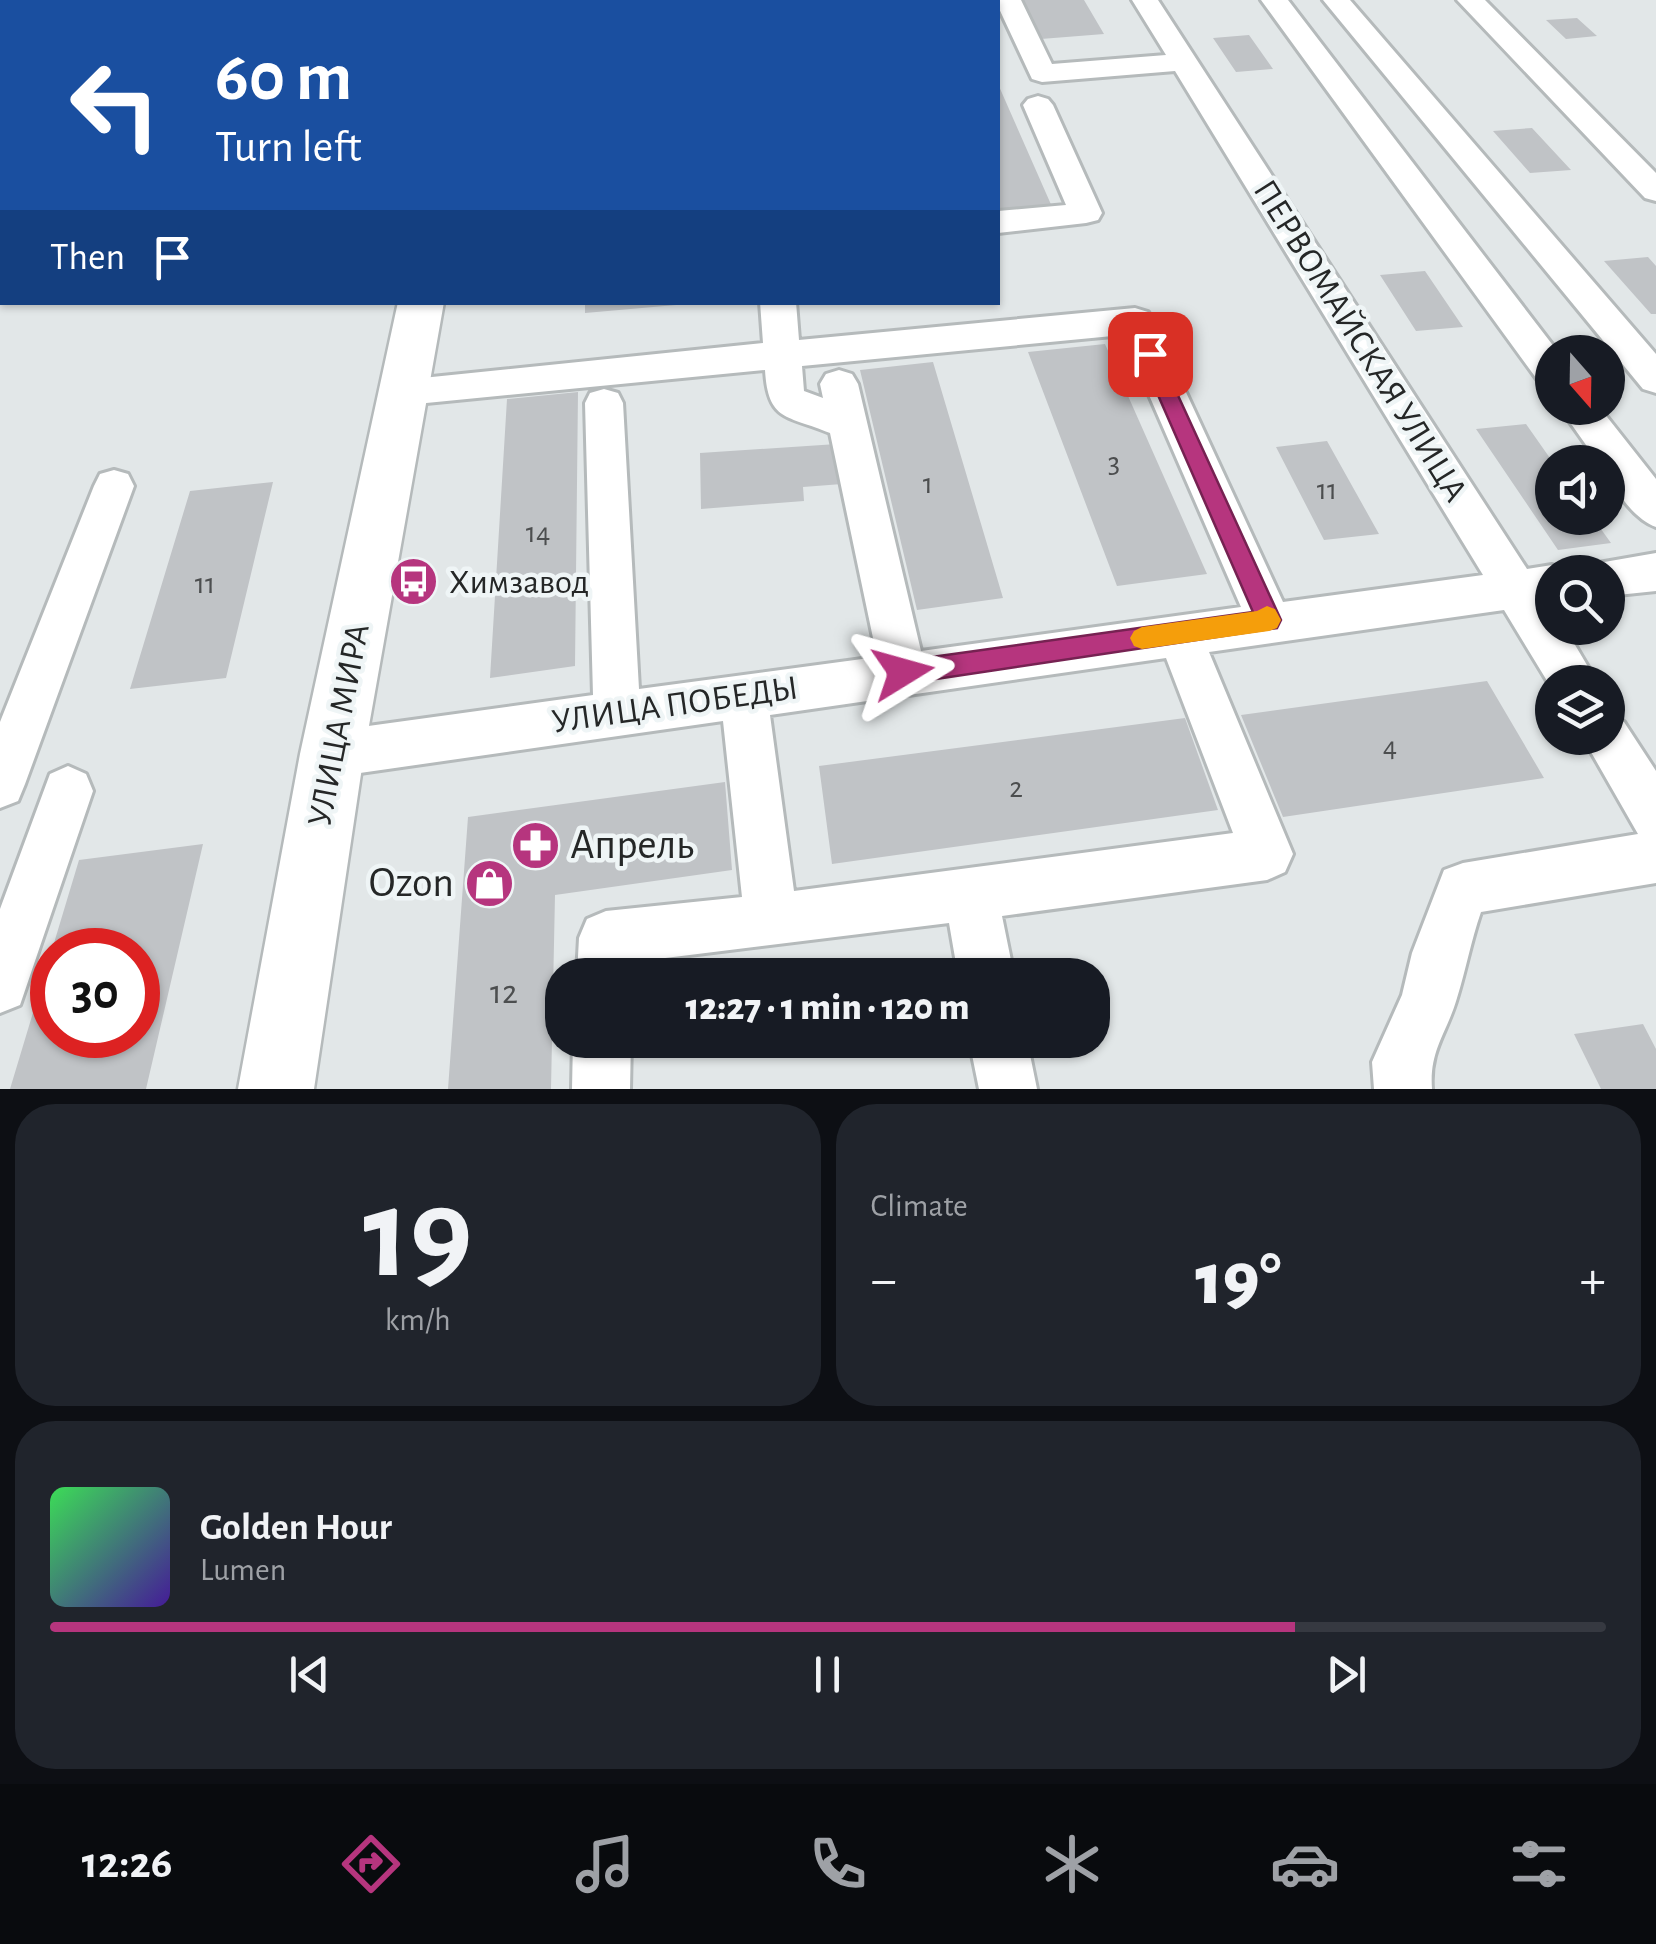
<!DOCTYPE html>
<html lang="en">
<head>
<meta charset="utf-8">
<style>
	:root { --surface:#171b24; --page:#20242c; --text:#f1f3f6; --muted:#9ea1a6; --line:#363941; --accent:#b6357e }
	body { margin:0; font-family:"Alegreya Sans",sans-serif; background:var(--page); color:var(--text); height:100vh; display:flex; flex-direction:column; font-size:38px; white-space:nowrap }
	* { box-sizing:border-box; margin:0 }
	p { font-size:32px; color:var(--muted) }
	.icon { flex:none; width:55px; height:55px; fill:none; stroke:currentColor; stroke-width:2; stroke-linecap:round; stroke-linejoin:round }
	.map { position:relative; height:1089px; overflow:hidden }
	.details { display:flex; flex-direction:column; gap:15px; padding:15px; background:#0d0f14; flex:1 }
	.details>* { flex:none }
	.top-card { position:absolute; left:0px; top:0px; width:1000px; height:305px; box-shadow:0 2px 8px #0004; background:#1a4fa0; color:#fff; overflow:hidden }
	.needle { width:65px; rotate:160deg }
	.fabs { position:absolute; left:1535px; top:335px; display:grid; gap:20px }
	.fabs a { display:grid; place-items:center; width:90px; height:90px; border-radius:50%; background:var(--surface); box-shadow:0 2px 8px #0004; font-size:50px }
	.speed { position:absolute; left:30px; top:928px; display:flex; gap:20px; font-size:50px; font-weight:700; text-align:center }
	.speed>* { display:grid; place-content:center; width:130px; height:130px; border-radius:50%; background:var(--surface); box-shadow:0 2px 8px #0004; line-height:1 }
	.speed .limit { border:15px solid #d22; background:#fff; color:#111 }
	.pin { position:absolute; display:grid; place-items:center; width:85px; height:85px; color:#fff; margin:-42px; border-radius:20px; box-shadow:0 5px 15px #0006 }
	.me { position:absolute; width:110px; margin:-55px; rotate:82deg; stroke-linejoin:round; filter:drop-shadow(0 0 8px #0008) }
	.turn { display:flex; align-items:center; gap:35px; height:210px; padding:0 50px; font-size:45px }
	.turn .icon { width:130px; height:130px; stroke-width:2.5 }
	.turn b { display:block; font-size:70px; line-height:85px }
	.then { display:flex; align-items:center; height:95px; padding:0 50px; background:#0003; gap:20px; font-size:38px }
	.big { font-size:75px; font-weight:800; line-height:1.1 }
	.details .widget { flex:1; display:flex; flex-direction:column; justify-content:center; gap:15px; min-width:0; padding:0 35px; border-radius:40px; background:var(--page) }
	.details .dial { align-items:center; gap:0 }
	.dial b { font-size:130px; line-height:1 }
	.song { display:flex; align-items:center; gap:30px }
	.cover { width:120px; height:120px; border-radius:15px; background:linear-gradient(135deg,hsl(130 70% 55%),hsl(260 70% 35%)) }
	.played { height:10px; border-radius:5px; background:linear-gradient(90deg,var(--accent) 80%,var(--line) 80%) }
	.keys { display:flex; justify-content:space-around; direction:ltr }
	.heat { display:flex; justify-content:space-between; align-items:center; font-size:55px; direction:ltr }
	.details .tiles { flex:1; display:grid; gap:15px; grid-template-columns:1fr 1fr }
	.widget:last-child { grid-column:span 2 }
	.trip { position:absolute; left:545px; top:958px; width:565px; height:100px; border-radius:40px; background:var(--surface); box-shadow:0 2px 8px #0004; font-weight:800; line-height:100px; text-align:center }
	.tabs { display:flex; height:160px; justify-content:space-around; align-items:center; background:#090b0e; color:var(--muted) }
	.tabs .icon { width:70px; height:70px }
	.tabs .active { color:var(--accent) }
	.tabs b { font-size:45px; color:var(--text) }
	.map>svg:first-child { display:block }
</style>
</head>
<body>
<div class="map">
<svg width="1656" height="1089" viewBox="0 0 1656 1089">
	<rect width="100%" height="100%" fill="#e2e7e8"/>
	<path fill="#c0c3c6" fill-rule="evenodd" d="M1021,0h63l20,34 -63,5z
		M1577,18l20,18 -31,3 -20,-19z
		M1249,35l24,34 -37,3 -23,-34z
		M998,84l55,125 -55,6z
		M1532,128l39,42 -41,3 -37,-42z
		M1648,257l8,9v48h-5l-47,-53z
		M1425,271l38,56 -47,4 -36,-56z
		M585,302h91v3l-91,8z
		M1105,344l102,230 -90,12 -89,-234z
		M933,362l70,236 -86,12 -57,-240z
		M578,392l-3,274 -85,12 17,-279z
		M1526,424l26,37v57h41l18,25 -53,7 -82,-121z
		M1327,441l52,93 -55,6 -48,-93z
		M837,444l5,40 -39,3 1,14 -103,8 -1,-56z
		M273,482l-47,196 -96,11 60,-198z
		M1487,681l57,97 -261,39 -42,-102z
		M1185,718l33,92 -386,54 -13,-98z
		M725,782l7,88 -177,25 -4,194h-103l20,-272z
		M203,844l-57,245h-136l69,-229zM52,950h86v85h-86z
		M1643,1024l13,25v40h-55l-27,-55z"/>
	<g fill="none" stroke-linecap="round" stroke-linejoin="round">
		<defs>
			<path id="minor" d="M347,0h67l-68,2z
				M995,0h26l31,64 114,-9 -34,-55h26l369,569 25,-4 15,6 -15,1v31h-3l3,25h13l32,54h-45v7l-48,-79 -295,42 84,202 -8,18 -18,8 -265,36 12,59h-56l-9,-52 -316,39v13h-56l2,-37 8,-19 19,-8 136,-14 -19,-176 -391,56 -17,-6 -7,-17 7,-17 17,-6 261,-36 -8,-292 5,-10 14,-4 14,4 5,10 16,286 238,-32 -47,-224c-43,-18 -62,-11 -65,-63l-359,35 -13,-4 -6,-10 6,-10 370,-38 -3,-41h36l3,38 336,-32 13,4 5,9 130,281 200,-27 -308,-504 -133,11 -10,-3zM1123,335l118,272 -320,44 -63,-267 -6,-10 -13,-4 -13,4 -6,10 3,14 -19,-7 -2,-25zM1166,658l67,175 -439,58 -24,-176z
				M1261,0h27l270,352h-6v34l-13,-4z
				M1323,0h27l306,354v39l-13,-4z
				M1457,0h28l171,173v28l-11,-3z
				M1038,96l10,3 5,6 49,108 -4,7 -12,3 -88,10v-22l68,-6 -43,-100 5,-6z
				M1560,408h40l56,71v48c-22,-8 -48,-41 -48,-65h-10z
				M114,470l14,4 6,12 -109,298 -7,17 -18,7v-86l94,-236 6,-12z
				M1656,553v38l-48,5v-24h-20l5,-8z
				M1608,715l16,7 32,49v112l-175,29c-10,29 -15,57 -24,86 -10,35 -28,52 -25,91h-58l-2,-27 30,-67 10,-42 32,-83 19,-7 175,-29 -55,-96h25z
				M68,766l18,8 7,17 -73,214 -20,8v-104l50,-135z
				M573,1040h58l-1,49h-58z
				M969,1040h58l10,49h-58z"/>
			<path id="major" d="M453,0h34v2h-34z
				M398,302h46l-80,452 -50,335h-76l62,-335z"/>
		</defs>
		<use href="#minor" stroke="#b5babb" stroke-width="6"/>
		<use href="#major" stroke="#b5babb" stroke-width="5"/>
		<use href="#minor" fill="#fff" fill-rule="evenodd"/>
		<use href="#major" fill="#fff" fill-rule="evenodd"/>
	</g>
	<path fill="#b6357e" stroke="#762252" stroke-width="2.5" d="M1150,347l9,7 122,266 -4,8 -374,56 -9,-3 -3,-9 3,-8 9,-3 350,-49 -113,-258z"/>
	<path fill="#f59e0b" d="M1267,606l8,3 6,11 -4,8 -8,3 -127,18 -8,-3 -4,-8 4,-7 8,-4 115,-16z"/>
	<defs>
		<symbol id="bus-disc" viewBox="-11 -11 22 22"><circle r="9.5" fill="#b6357e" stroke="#eff5f6"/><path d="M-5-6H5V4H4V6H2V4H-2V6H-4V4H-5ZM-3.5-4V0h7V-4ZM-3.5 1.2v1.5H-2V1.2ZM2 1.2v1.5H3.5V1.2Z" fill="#fff"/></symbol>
		<symbol id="pharmacy-disc" viewBox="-11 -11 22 22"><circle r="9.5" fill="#b6357e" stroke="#eff5f6"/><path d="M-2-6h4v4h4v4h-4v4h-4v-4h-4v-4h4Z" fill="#fff"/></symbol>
		<symbol id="shop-disc" viewBox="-11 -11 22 22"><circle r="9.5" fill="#b6357e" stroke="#eff5f6"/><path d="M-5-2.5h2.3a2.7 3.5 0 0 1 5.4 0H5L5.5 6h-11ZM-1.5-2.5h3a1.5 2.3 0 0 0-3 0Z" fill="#fff"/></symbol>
	</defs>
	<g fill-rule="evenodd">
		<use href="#bus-disc" x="386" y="554" width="55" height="55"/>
		<use href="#pharmacy-disc" x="508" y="818" width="55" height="55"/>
		<use href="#shop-disc" x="462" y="856" width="55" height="55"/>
	</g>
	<g text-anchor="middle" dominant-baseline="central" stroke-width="9" stroke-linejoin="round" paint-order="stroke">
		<g font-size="30" fill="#4c4e4f">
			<text x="1114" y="463">3</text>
			<text x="928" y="484">1</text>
			<text x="1327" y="490">11</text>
			<text x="538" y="533">14</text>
			<text x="205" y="584">11</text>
			<text x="1390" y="747">4</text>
			<text x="1016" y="788">2</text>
		</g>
		<g font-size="35" fill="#252727" stroke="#eff5f6">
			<text transform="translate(1360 341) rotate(58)">ПЕРВОМАЙСКАЯ УЛИЦА</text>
			<text transform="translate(675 705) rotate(-8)">УЛИЦА ПОБЕДЫ</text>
			<text transform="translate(339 725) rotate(-79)">УЛИЦА МИРА</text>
		</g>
		<g font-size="35" fill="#252727" stroke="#eff5f6" text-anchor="start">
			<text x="449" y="582">Химзавод</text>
		</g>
		<g font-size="35" fill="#4c4e4f">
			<text x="504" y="992">12</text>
		</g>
		<g font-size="42" fill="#252727" stroke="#eff5f6" text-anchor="start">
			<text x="570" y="845">Апрель</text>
			<text x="454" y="883" text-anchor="end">Ozon</text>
		</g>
	</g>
</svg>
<div class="fabs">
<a><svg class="needle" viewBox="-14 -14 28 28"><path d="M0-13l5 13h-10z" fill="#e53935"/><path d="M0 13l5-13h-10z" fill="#9ea1a6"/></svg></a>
<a><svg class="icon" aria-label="sound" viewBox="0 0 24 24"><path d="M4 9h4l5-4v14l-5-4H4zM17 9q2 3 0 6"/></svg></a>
<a><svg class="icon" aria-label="search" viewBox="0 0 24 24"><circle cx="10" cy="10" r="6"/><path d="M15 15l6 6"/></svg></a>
<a><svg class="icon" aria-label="layers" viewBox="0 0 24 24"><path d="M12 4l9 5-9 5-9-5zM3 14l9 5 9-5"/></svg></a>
</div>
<div class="speed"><div class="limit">30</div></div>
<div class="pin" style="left:1150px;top:354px;background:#d93025"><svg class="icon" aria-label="arrive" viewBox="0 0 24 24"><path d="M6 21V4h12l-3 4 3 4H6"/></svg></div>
<svg class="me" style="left:903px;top:672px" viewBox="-20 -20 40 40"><path d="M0-17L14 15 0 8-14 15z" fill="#b6357e" stroke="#fff" stroke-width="4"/></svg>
<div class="trip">12:27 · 1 min · 120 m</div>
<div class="top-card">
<div class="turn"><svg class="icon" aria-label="left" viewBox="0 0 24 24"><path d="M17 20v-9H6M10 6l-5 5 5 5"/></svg><div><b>60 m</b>Turn left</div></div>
<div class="then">Then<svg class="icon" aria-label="arrive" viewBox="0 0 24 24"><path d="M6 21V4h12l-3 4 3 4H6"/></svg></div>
</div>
</div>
<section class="details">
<div class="tiles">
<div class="widget dial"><b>19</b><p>km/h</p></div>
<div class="widget"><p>Climate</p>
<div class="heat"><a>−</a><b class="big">19°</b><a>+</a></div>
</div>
<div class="widget">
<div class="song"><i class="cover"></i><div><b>Golden Hour</b><p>Lumen</p></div></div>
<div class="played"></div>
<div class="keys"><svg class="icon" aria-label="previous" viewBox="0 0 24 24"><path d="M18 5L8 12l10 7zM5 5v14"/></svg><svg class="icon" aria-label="pause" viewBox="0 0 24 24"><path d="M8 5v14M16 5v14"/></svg><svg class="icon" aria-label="next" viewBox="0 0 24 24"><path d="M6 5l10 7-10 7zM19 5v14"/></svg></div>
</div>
</div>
</section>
<nav class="tabs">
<b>12:26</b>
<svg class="icon active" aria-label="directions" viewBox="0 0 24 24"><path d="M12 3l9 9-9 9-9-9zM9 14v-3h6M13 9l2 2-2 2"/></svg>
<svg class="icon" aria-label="music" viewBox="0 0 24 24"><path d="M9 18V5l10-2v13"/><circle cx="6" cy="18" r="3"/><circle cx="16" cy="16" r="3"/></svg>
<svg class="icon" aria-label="phone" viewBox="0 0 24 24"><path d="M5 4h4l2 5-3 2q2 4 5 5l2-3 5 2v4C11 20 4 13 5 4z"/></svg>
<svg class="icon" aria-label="climate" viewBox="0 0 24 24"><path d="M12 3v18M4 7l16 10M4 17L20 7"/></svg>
<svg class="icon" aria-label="car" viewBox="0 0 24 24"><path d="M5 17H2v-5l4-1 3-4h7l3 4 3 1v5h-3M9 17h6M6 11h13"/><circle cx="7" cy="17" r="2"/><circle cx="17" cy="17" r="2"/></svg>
<svg class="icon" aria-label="filters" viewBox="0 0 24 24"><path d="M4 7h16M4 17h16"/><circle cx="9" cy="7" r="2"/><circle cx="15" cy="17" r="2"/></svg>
</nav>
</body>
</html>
